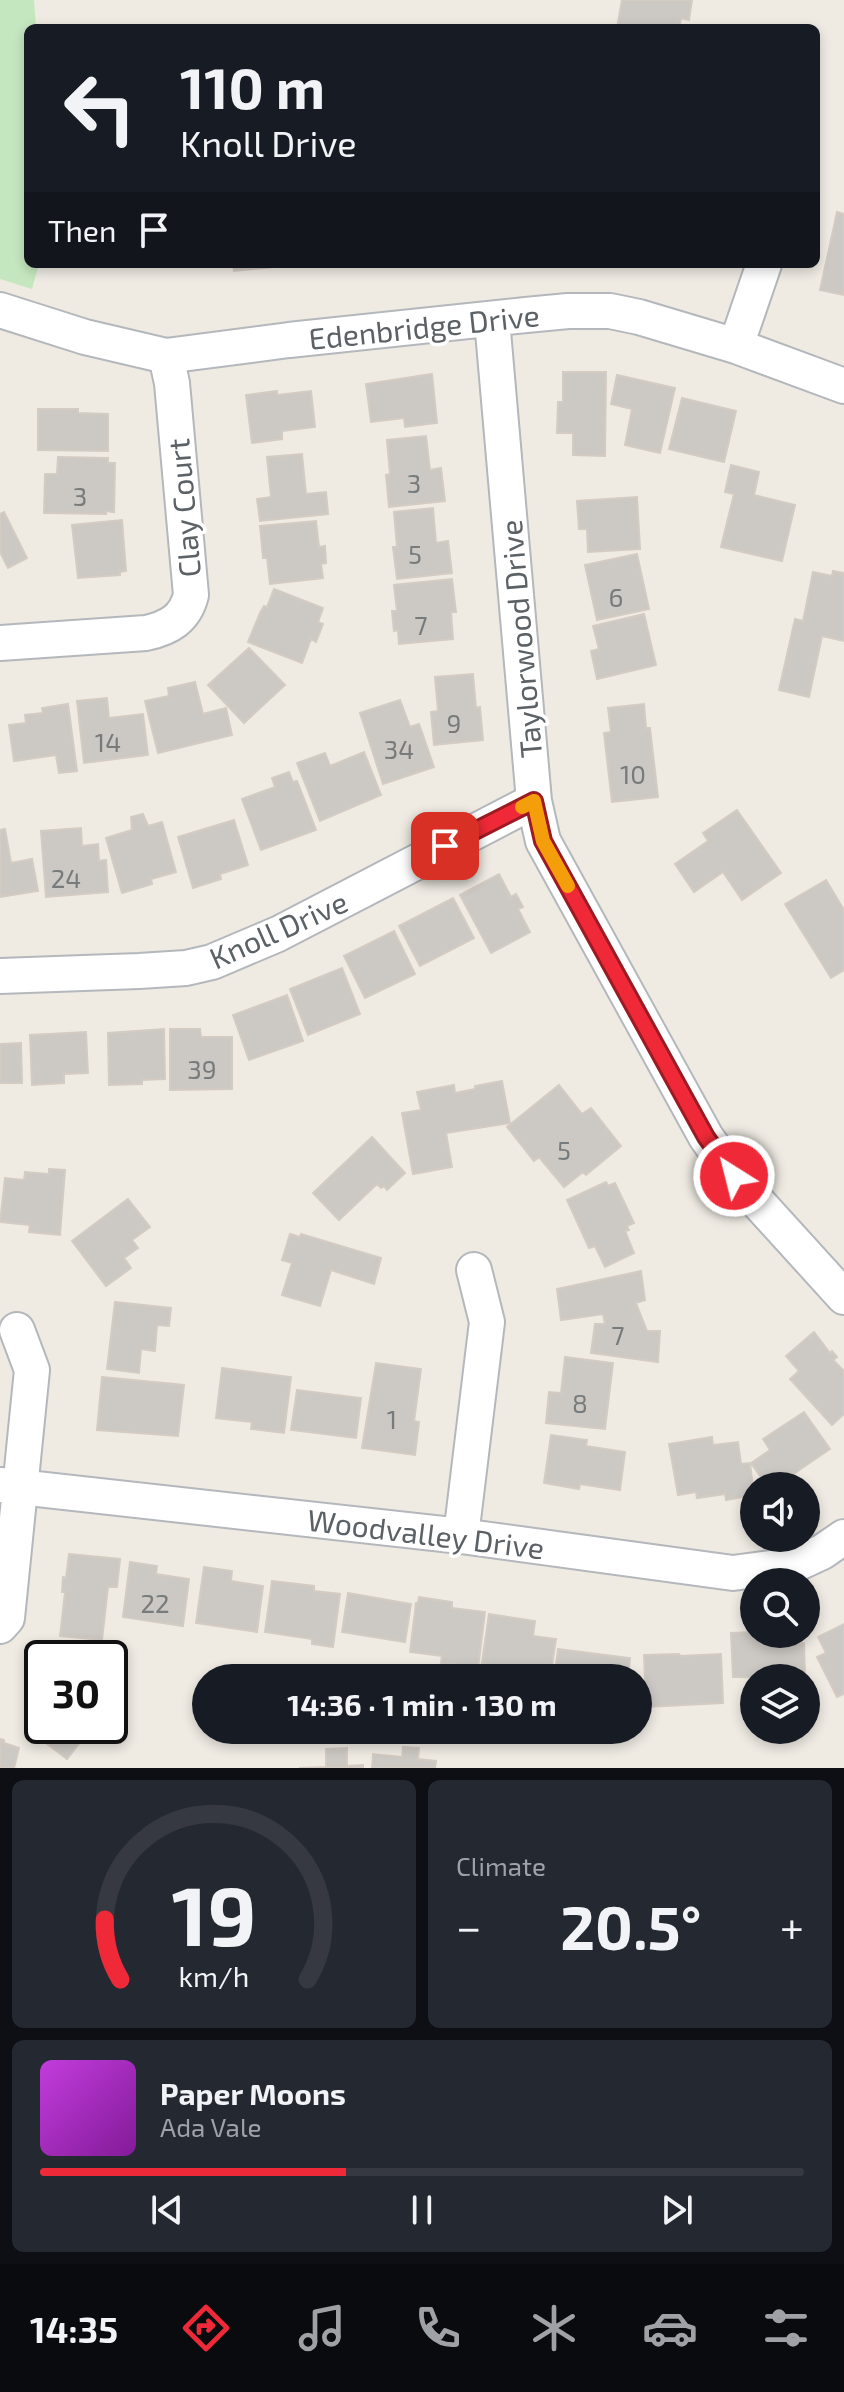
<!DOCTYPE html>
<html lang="en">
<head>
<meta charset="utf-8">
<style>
	:root { --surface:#171b24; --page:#242831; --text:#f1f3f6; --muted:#9ea1a6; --line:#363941; --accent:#ef2937 }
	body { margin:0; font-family:"Exo 2",sans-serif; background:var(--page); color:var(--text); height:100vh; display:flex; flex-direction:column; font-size:30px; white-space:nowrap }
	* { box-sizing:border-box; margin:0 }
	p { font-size:26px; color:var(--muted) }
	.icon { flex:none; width:44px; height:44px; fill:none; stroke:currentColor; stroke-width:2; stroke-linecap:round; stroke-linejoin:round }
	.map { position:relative; height:1768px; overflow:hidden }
	.panel { display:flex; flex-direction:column; gap:12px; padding:12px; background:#0d0f14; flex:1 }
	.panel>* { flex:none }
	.top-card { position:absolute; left:24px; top:24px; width:796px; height:244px; border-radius:12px; box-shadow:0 4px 12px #0003; background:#171b24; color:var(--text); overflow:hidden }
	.fabs { position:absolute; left:740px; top:1472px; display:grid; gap:16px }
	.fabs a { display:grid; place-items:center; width:80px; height:80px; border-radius:50%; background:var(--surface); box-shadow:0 4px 12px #0003; font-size:40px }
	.speed { position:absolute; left:24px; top:1640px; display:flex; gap:16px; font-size:40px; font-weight:700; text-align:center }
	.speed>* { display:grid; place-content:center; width:104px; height:104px; border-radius:50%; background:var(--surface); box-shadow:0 4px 12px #0003; line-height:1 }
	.speed .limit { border:4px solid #111; border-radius:12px; background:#fff; color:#111 }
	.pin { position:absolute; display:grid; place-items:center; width:68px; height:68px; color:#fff; margin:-34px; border-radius:16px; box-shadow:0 4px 12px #0006 }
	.me { position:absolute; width:88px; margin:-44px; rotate:324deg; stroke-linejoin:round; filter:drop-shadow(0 0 6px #0008) }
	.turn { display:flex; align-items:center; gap:28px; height:168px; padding:0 24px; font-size:36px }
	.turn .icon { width:104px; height:104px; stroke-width:2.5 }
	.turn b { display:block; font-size:56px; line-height:68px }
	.then { display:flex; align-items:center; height:76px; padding:0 24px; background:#0003; gap:16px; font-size:30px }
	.big { font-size:60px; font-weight:700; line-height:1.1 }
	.panel .card { flex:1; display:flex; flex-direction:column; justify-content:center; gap:12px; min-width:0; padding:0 28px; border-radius:12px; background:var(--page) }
	.panel .dial { align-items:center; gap:0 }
	.dial svg { height:208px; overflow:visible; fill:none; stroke:var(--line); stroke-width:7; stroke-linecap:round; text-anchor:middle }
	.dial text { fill:var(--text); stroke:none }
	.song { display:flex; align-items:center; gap:24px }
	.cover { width:96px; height:96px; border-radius:12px; background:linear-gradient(135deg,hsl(290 70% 55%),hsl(290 70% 35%)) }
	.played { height:8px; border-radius:4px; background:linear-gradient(90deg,var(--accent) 40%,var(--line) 40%) }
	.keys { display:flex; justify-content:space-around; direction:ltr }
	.heat { display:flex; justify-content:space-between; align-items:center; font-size:44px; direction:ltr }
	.panel .tiles { flex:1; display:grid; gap:12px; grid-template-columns:1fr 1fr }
	.card:last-child { grid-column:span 2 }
	.trip { position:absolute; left:192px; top:1664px; width:460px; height:80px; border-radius:40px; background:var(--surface); box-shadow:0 4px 12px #0003; font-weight:700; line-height:80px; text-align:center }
	.tabs { display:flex; height:128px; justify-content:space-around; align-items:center; background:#090b0e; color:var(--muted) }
	.tabs .icon { width:56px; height:56px }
	.tabs .on { color:var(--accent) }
	.tabs b { font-size:36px; color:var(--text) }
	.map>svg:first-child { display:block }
</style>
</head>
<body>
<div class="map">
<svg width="844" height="1768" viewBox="0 0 844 1768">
	<rect width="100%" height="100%" fill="#efebe3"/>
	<path fill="#c5e7bf" d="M0,0h34l2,28h-8v236h11l-7,25 -32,-10z"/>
	<path fill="#ccc8c3" stroke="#d4cbc2" stroke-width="2" d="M622,0h70l-3,20 -8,-2 -2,10h-62z
		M837,212l7,2v81l-24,-5z
		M233,264h72l-71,7z
		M563,372h43l-1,84 -32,-1v-22h-16l1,-31h5z
		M432,374l5,49 -32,4 -1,-9 -33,4 -5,-38z
		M617,375l58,13 -15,65 -35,-8 7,-36 -21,-5z
		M277,391v4l34,-4 4,36 -33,4v8l-30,4 -6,-48z
		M682,398l54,13 -12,51 -55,-13z
		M38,409h40v4l30,1v37l-70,-1z
		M426,436l4,34 11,-2 4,33 -56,6 -3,-32 4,-1 -3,-34z
		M302,454l4,40 20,-2 2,22 -68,7 -3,-22 14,-2 -4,-40z
		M58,457l50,1v5h7l-1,49 -8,-1v3l-62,-1 1,-39h12z
		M731,465l28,7 -5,23 41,10 -13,56 -61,-14 13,-53 -9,-2z
		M637,497l3,52 -52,3 -1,-23h-8l-2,-28z
		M433,508l3,35 12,-2 4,32 -55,6 -4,-32h4l-3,-35z
		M4,512l23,46 -19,10 -8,-16v-38z
		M122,520l4,51 -6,1v3l-42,3 -6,-53z
		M316,521l3,26 6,-1 1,17 -5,1 2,14 -53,6 -3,-26h-4l-3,-32z
		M637,554l12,55 -52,11 -12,-55z
		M833,571l11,2v68l-22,-5 -13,61 -30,-7 16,-71 8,2 10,-49 19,4z
		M452,579l4,33h-5l2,27 -54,5 -1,-14 -4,1 -2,-20h5l-3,-26z
		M274,589l49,19 -5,14 5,2 -7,18 -5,-3 -9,24 -54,-21 12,-29 4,-7 3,1z
		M644,614l12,51 -59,14 -6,-28 8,-2 -6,-23z
		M249,648l36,37 -41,38 -36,-38z
		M473,674l3,34 4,-1 3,33 -49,5 -3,-33 7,-1 -3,-34z
		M195,682l8,32 23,-6 6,27 -74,18 -13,-52 24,-5 -1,-8z
		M107,698l2,20 34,-4 5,41 -64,8 -7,-62z
		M400,700l10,27 9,-3 15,43 -51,17 -23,-71z
		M68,704l9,67 -18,2 -3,-18 -42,6 -5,-36 17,-2 -1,-8 18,-2 -1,-5z
		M644,704l2,24h4l8,69 -46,5 -8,-69 7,-1 -3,-24z
		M364,752l17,43 -61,26 -23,-58 28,-10 5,13z
		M289,772l4,10 4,-1 19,49 -55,20 -19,-51 33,-12 -3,-9z
		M737,810l44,63 -39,27 -19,-28 -29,20 -19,-28 33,-23 -5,-8z
		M143,814l5,12 14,-4 14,50 -25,7 1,5 -30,9 -16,-55 26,-8 -1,-13z
		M234,820l14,45 -28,9 1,5 -28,9 -15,-51z
		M81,828l1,18 16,-2 1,17 7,-1 2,32 -62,5 -5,-66z
		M5,829l6,34 21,-4 6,32 -38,6v-67z
		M499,874l12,23 5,-3 7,13 -5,2 12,23 -39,21 -31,-58z
		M826,880l18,30v60l-13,8 -46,-74z
		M453,898l21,40 -54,28 -21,-40z
		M394,931l21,43 -50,24 -21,-42z
		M342,968l18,46 -52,21 -18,-46z
		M287,995l16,46 -54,19 -16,-45z
		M164,1029l1,50 -23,1v4l-33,1 -1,-52z
		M170,1029h30l1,8h31v52l-62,1z
		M86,1032l2,41 -24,1v9l-32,2 -2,-50z
		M21,1043l1,40h-22v-39z
		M502,1081l8,42 -64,10 6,34 -39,7 -11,-61 19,-3 -4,-18 37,-7 1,8 20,-4v-3z
		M559,1085l23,29 9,-6 30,38 -35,29 -3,-3 -19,15 -25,-30 -5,4 -27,-34z
		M372,1137l33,36 -18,17 -3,-4 -3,2 -4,-4 -38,36 -26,-27z
		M49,1169l16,1 -5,65 -31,-3 1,-7 -30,-3 5,-44 19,2 1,-8 24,2z
		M606,1182l2,4 7,-3 19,40 -7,3 2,4 -4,1 9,22 -29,14 -10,-21 -6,2 -22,-48z
		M128,1199l22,28 -18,13 6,8 -14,10 7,10 -25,18 -34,-45z
		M290,1234l10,3 1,-3 80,24 -7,26 -43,-14 -11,36 -38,-11 10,-32 -10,-3z
		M641,1271l4,29 -9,3 11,28h13l-2,31 -67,-9 4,-29h10l-2,-10 -42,6 -4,-31z
		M115,1302l56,6 -2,18 -12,-1 -2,26 -14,-2 -2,24 -32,-4z
		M814,1332l16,21 2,-2 5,6 -4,3 11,11v43l-12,11 -42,-46 9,-8 -13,-15z
		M565,1357l48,6 -8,66 -59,-6 3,-31 12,1z
		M376,1363l45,6 -7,52 5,1 -4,33 -53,-7z
		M222,1368l69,9 -7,56 -33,-4 1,-7 -36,-4z
		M102,1377l82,8 -6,51 -81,-6z
		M297,1390l64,8 -5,40 -65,-8z
		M804,1412l26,37 -41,28 -2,-2 -20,11 -16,-23 19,-13 -7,-11z
		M551,1435l36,5 -1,6 39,6 -5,38 -40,-6 -1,5 -35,-6z
		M712,1437l1,8 25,-3 3,22 9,-1 4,32 -28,5 -1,-6 -28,4 -1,-6 -18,3 -9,-51z
		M69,1554l51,5 -3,28h-9l-6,53 -42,-4 5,-44h-3l1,-15 3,1z
		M130,1562l27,4 -1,8 33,5 -6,47 -60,-9z
		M204,1567l28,4 -1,10 32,5 -6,46 -61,-9z
		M272,1581l42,5v5l26,3 -7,53 -21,-3v-5l-47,-7z
		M348,1593l63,11 -6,38 -63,-10z
		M419,1597l33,5v6l33,4 -7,56 -4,-1v3l-16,-2v-3l-17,-2 1,-7 -32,-4 6,-49h2z
		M489,1614l46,7 -2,15 23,3 -6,39h-34l1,-4 -36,-5z
		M844,1624v70l-7,3 -20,-40 9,-4 -8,-16z
		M754,1632l9,2v11l41,-2 1,35 -72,-1 -2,-44z
		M558,1649l72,9 -2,20h-74z
		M679,1654l1,2 41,-2 2,49 -77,4 -2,-52z
		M42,1712v14h42l-3,3 6,4 -20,26 -39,-30z
		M0,1739l4,1v3l15,5 -5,20h-14z
		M403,1747l16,1 -1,11 18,2 -1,7h-63l1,-14 29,3z
		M347,1748v18l16,-1v3h-64l27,-1v-18z"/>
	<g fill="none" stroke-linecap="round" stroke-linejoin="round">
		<defs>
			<path id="minor" d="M0,310l85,27 81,19 123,-16 237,-25 42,-4h42l29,6 97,29 108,40
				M492,320l42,481 9,40 163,296 28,39 110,121
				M736,346l28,-82
				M0,643l146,-10c23,-5 39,-14 45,-38l-19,-212 -6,-27
				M0,976l139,-5 47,-3 26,-6 66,-28 256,-133
				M0,1485l461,51 272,37 61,-8 28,-13 22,-15
				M461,1536l26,-214 -13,-52
				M0,1626l7,-8 25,-248 -15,-40"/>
		</defs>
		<use href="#minor" stroke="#b4b7bb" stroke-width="38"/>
		<use href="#minor" stroke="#fff" stroke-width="34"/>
	</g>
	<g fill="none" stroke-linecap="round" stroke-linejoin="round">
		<defs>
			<path id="route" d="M445,846l89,-45 9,40 163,296 28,39"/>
		</defs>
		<use href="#route" stroke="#9b1b24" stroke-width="20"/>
		<use href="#route" stroke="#ef2937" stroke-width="14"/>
		<path stroke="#f59e0b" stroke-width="14" d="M522,807l12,-6 9,40 25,45"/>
	</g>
	<g text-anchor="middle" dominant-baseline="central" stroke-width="7" stroke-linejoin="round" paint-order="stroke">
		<g font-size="26" fill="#777b7c">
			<text x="414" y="482">3</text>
			<text x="80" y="495">3</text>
			<text x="415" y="553">5</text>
			<text x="616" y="596">6</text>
			<text x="421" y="624">7</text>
			<text x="454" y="722">9</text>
			<text x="108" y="741">14</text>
			<text x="399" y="748">34</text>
			<text x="633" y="773">10</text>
			<text x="66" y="877">24</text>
			<text x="202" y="1068">39</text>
			<text x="564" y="1149">5</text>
			<text x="618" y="1334">7</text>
			<text x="580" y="1402">8</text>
			<text x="392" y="1418">1</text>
			<text x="155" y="1602">22</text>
		</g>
		<g font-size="30" fill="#5b6165" stroke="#fff">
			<text transform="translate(424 326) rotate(-6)">Edenbridge Drive</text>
			<text transform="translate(183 508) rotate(-95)">Clay Court</text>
			<text transform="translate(520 639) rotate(-95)">Taylorwood Drive</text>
			<text transform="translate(278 929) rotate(-24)">Knoll Drive</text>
			<text transform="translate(426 1533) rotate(7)">Woodvalley Drive</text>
		</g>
	</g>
</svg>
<div class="fabs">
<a><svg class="icon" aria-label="sound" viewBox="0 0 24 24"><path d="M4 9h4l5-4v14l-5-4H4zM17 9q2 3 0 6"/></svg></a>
<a><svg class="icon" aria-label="search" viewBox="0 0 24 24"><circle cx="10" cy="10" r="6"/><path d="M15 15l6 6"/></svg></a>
<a><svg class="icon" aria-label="layers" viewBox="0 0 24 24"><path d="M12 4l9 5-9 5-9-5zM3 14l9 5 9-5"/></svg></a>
</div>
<div class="speed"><div class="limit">30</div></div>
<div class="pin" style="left:445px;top:846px;background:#d93025"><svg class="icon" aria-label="arrive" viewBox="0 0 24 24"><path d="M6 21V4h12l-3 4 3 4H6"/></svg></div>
<svg class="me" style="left:734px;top:1176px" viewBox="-20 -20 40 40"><circle r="17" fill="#ef2937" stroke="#fff" stroke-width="3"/><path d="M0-11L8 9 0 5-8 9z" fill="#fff"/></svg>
<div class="trip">14:36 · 1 min · 130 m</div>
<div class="top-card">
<div class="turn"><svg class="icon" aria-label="left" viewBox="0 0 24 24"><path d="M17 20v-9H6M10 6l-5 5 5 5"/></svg><div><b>110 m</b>Knoll Drive</div></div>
<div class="then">Then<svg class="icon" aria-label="arrive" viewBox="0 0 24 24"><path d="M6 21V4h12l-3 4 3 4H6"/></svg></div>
</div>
</div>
<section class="panel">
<div class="tiles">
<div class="card dial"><svg viewBox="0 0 100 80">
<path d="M14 69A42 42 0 1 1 86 69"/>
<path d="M14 69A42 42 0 0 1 8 46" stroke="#ef2937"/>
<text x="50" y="56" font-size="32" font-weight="700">19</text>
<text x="50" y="72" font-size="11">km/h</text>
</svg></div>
<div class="card"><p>Climate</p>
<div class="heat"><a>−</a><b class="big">20.5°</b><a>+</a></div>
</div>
<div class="card">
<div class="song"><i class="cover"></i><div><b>Paper Moons</b><p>Ada Vale</p></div></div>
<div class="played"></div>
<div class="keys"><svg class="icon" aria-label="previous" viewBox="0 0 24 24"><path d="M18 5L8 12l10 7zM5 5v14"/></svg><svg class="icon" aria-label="pause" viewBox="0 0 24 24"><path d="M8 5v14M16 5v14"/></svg><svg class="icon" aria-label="next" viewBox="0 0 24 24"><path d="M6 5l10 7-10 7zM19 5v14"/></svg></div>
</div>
</div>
</section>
<nav class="tabs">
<b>14:35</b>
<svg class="icon on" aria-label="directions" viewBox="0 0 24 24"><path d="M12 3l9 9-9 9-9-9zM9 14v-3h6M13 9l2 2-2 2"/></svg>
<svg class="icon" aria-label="music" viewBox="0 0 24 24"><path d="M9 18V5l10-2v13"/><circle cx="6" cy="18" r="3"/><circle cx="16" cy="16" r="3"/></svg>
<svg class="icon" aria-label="phone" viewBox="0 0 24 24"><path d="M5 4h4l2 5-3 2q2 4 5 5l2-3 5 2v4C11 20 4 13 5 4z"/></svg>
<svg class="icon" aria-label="climate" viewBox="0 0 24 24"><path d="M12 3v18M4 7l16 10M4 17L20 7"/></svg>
<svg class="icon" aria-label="car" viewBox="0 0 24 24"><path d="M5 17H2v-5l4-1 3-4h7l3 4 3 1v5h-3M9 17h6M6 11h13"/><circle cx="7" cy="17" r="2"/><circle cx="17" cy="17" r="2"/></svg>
<svg class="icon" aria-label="filters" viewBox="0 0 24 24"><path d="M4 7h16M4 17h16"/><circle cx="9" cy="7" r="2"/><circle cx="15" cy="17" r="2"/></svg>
</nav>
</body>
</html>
